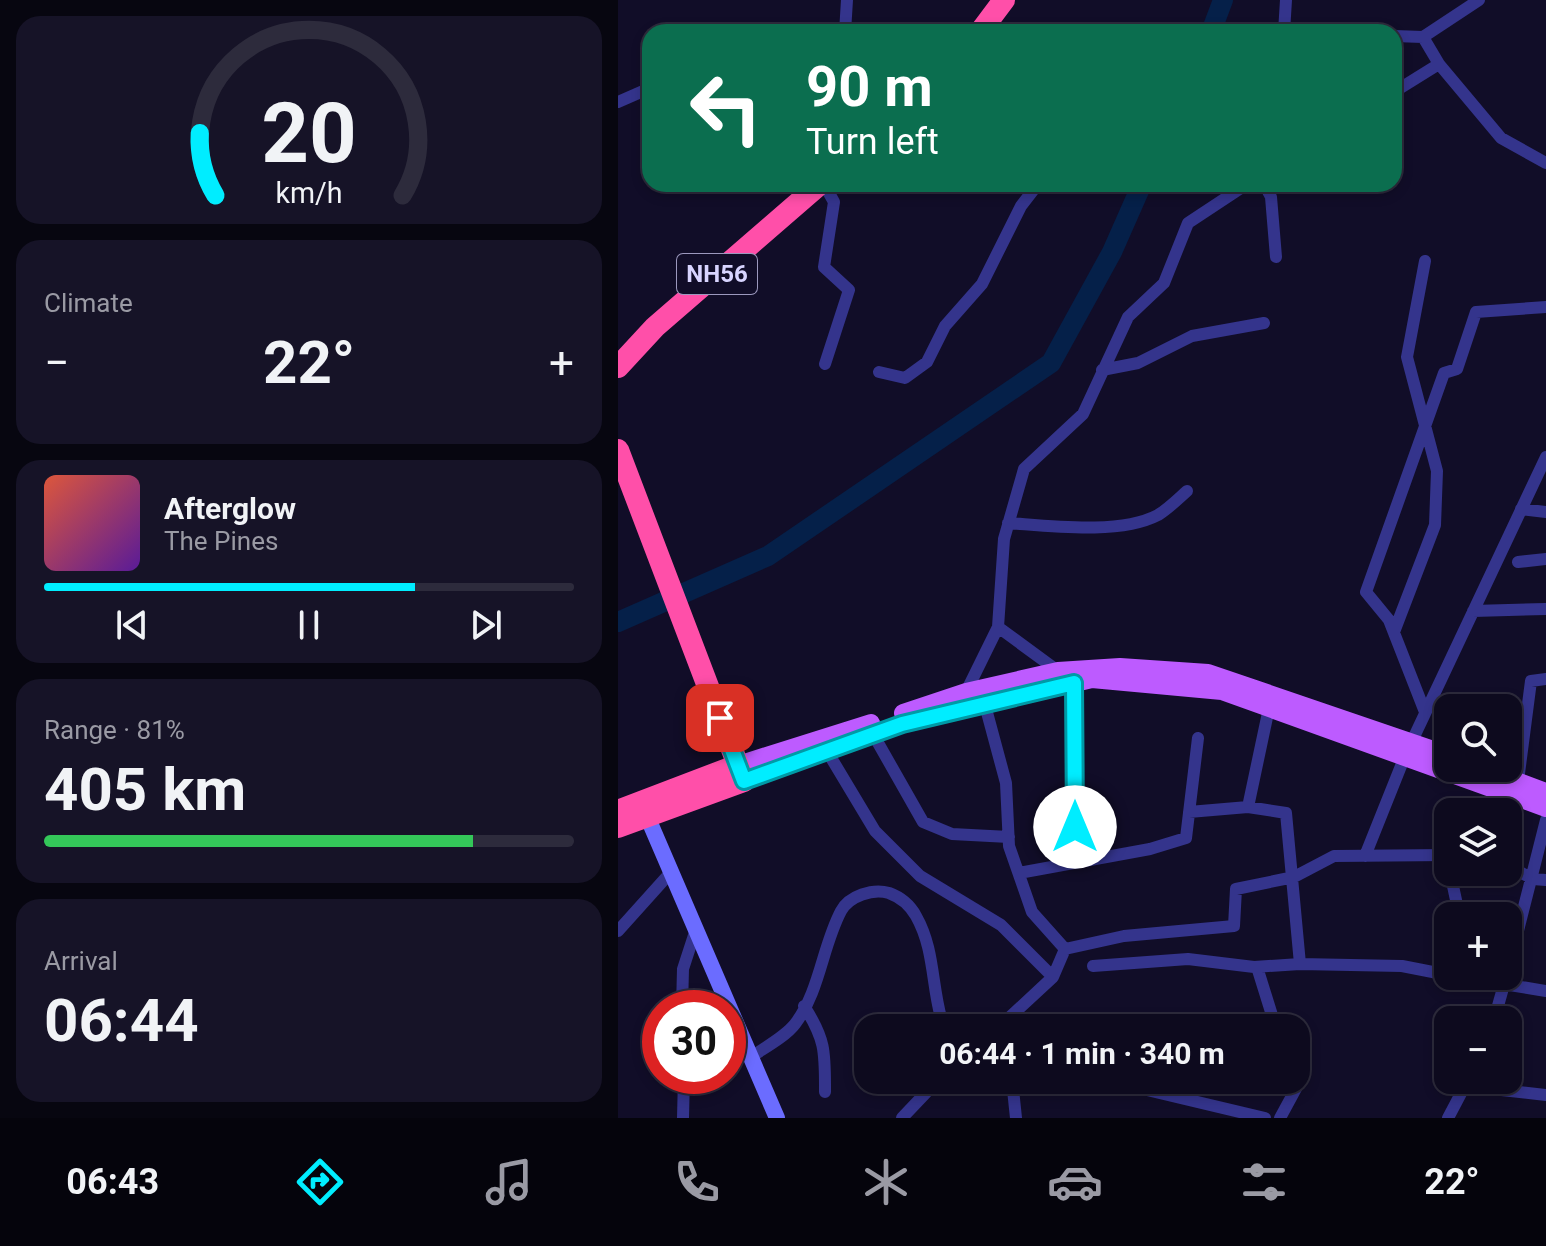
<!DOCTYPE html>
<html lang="en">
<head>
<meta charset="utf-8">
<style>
	:root { --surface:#0d0a1e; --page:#161327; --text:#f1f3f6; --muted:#9a9aa4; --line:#2d2b3c; --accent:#00edff }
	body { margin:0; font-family:Roboto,sans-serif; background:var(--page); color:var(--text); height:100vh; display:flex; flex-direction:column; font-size:30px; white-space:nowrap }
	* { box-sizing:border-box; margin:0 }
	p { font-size:26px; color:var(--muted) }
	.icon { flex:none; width:44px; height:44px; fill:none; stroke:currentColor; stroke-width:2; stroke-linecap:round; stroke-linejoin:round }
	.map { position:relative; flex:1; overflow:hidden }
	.sheet { display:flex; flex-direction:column; gap:16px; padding:16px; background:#070610; width:618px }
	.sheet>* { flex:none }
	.top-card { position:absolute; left:24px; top:24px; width:760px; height:168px; border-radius:24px; box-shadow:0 4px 12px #0003,0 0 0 2px var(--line); background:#0b6e4f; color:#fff; overflow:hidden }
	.fabs { position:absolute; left:816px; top:694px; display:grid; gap:16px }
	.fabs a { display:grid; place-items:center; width:88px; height:88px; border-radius:16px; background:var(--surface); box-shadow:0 4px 12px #0003,0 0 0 2px var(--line); font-size:40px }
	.speed { position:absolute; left:24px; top:990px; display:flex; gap:16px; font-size:40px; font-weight:700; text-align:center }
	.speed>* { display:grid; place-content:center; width:104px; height:104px; border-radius:50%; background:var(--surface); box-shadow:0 4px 12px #0003,0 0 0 2px var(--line); line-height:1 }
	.speed .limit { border:12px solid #d22; background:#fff; color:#111 }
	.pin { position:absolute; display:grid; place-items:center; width:68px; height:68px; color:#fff; margin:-34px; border-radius:16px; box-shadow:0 4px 12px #0006 }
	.me { position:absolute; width:88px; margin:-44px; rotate:0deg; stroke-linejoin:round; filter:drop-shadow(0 0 6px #0008) }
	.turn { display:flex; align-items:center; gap:28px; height:168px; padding:0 32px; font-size:36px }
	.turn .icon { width:104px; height:104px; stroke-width:2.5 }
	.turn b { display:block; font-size:56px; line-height:68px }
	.big { font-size:60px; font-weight:700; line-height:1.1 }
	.sheet .tile { flex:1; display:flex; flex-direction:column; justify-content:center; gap:12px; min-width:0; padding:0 28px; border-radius:24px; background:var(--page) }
	.sheet .dial { align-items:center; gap:0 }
	.dial svg { height:208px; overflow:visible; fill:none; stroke:var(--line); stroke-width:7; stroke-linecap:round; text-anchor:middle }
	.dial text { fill:var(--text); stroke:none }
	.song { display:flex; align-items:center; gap:24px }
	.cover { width:96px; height:96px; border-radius:12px; background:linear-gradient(135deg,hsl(10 70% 55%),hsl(270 70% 35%)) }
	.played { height:8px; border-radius:4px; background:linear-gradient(90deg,var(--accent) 70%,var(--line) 70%) }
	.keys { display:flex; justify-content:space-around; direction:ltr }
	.heat { display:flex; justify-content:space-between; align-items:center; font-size:44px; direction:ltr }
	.charge { height:12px; border-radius:6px; background:linear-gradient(90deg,#34c759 81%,var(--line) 0) }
	.trip { position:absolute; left:236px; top:1014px; width:456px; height:80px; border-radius:24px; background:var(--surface); box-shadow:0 4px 12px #0003,0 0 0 2px var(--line); font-weight:700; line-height:80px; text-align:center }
	.menu { display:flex; height:128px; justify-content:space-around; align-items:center; background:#05040c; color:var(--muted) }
	.menu .icon { width:56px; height:56px }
	.menu .on { color:var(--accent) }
	.menu b { font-size:36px; color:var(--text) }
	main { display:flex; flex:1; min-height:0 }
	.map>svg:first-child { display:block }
</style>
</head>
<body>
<main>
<section class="sheet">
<div class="tile dial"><svg viewBox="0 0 100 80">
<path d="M14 69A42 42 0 1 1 86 69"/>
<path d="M14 69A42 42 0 0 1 8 45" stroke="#00edff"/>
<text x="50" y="56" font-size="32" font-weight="700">20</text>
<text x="50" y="72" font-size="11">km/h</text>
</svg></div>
<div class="tile"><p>Climate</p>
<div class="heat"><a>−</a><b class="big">22°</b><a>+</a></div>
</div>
<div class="tile">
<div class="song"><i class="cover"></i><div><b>Afterglow</b><p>The Pines</p></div></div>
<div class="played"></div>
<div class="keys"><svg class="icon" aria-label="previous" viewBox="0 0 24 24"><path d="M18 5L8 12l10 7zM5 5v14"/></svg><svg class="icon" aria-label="pause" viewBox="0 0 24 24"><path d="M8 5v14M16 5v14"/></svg><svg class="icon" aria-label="next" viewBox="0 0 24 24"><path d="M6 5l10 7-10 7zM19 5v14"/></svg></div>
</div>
<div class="tile"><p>Range · 81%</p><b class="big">405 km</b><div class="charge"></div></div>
<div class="tile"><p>Arrival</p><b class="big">06:44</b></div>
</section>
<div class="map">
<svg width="928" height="1118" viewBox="0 0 928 1118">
	<rect width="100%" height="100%" fill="#110d28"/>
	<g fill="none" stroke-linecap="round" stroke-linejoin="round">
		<path stroke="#052049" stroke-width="20" d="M593,32l12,-32
			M0,622l150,-66 283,-193 61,-111 30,-68"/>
		<path stroke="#34348c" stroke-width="12" d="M227,32l2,-32
			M666,32l2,-32
			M776,36l29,1 16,27 62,74 45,25
			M805,37l56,-37
			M776,92l45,-28
			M0,102l32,-14
			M206,184l10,18 -10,65 25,23 -24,74
			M646,184l7,13 5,60
			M300,188l3,-4
			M484,370l36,-7 54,-27 72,-13
			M261,372l26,6 22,-16 18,-36 37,-42 39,-78 17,-22
			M903,509l25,3
			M390,523c42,3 112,12 150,-8 10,-6 20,-16 29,-24
			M900,562l28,-3
			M855,611l73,-2
			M380,627l6,-88 20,-70 59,-55 45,-97 36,-34 24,-60 59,-39
			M776,632l41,-107 2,-54 -30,-114 18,-96
			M456,683l1,144
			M348,692l32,-65 60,44
			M367,705l21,78 3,63 23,66 33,37
			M807,712l-36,-92 -23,-28 78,-219 13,-4 19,-57 70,-5
			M255,734l50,88 29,12 57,3
			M209,751l48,80 45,45 81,49 52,52
			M900,781l13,-100 15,-2
			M630,807l21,-99
			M571,812l59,-5 38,6 14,151
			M747,856l40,-100 141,-299
			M890,866l25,13 13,1
			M832,872l9,42
			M401,873l131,-24 36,-11 12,-100
			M0,931l53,-59
			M447,949l59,-13 110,-10 2,-37 58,-12 40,-21 114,-1
			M475,966l95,-7 66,8 46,-3 102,2 46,9
			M639,967l19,61
			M890,970l38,-150
			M835,976l93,15
			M186,1006c22,34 21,47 21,86
			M64,1008l1,-39 13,-40
			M876,1020l11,-39
			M380,1028l55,-51 12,-28
			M133,1057c13,-9 34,-20 44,-33 25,-33 27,-77 46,-113 8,-15 32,-23 48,-18 11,4 21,12 27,23 20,35 15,75 28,112
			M394,1080l4,38
			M487,1080l160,38
			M847,1086l81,9
			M65,1118l1,-42
			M284,1118l36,-38
			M662,1118l19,-35 -3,-11
			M830,1118l20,-38"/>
		<path stroke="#6b6cff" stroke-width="16" d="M29,816l130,302"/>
		<path stroke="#bd5bff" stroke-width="18" d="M285,713l63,-21 92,-21 62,-4 88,6 240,82
			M120,765l133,-42
			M864,768l64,24
			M126,781l158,-57 190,-45 130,12 324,117"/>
		<path stroke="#ff4fa9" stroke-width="22" d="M362,32l24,-32
			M0,367l37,-40 165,-143
			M0,450l126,331 -126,46
			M2,810l118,-45"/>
	</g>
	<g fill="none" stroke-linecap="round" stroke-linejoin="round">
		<defs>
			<path id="route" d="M102,718l24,63 158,-57 172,-41 1,144"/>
		</defs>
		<use href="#route" stroke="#009aa6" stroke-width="20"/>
		<use href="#route" stroke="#00edff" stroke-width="14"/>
	</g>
	<g text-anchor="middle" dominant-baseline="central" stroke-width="8" stroke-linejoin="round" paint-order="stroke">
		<rect fill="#110d28" stroke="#9c98be" stroke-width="2" x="59" y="254" width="80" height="40" rx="6"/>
		<g font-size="24" font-weight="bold" fill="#d8d4ff">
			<text x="99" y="274">NH56</text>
		</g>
	</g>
</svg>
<div class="fabs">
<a><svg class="icon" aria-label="search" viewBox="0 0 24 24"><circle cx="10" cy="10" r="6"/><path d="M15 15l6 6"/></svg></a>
<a><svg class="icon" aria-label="layers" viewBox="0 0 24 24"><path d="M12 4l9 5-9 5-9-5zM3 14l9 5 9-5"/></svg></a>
<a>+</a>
<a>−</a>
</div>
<div class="speed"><div class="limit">30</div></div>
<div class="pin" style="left:102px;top:718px;background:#d93025"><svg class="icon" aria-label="arrive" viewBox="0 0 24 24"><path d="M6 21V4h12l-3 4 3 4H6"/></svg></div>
<svg class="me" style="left:457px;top:827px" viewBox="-20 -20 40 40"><circle r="19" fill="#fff"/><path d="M0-13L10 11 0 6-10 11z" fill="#00edff"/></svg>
<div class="trip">06:44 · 1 min · 340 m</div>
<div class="top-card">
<div class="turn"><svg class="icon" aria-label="left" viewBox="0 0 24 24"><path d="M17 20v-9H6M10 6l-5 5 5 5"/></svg><div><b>90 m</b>Turn left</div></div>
</div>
</div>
</main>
<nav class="menu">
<b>06:43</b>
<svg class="icon on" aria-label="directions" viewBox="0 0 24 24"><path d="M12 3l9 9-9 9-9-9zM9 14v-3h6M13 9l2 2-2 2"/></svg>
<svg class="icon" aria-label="music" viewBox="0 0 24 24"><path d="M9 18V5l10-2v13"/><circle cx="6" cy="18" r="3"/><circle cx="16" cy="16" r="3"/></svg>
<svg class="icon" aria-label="phone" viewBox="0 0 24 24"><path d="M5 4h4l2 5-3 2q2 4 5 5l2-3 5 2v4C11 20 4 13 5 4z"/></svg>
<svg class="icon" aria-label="climate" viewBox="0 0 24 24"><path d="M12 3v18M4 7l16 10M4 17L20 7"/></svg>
<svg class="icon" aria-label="car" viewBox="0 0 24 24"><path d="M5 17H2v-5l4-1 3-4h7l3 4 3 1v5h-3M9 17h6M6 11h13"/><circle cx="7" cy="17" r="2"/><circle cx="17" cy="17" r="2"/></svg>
<svg class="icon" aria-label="filters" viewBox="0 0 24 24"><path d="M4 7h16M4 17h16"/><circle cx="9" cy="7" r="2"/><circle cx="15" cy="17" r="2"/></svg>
<b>22°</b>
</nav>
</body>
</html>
